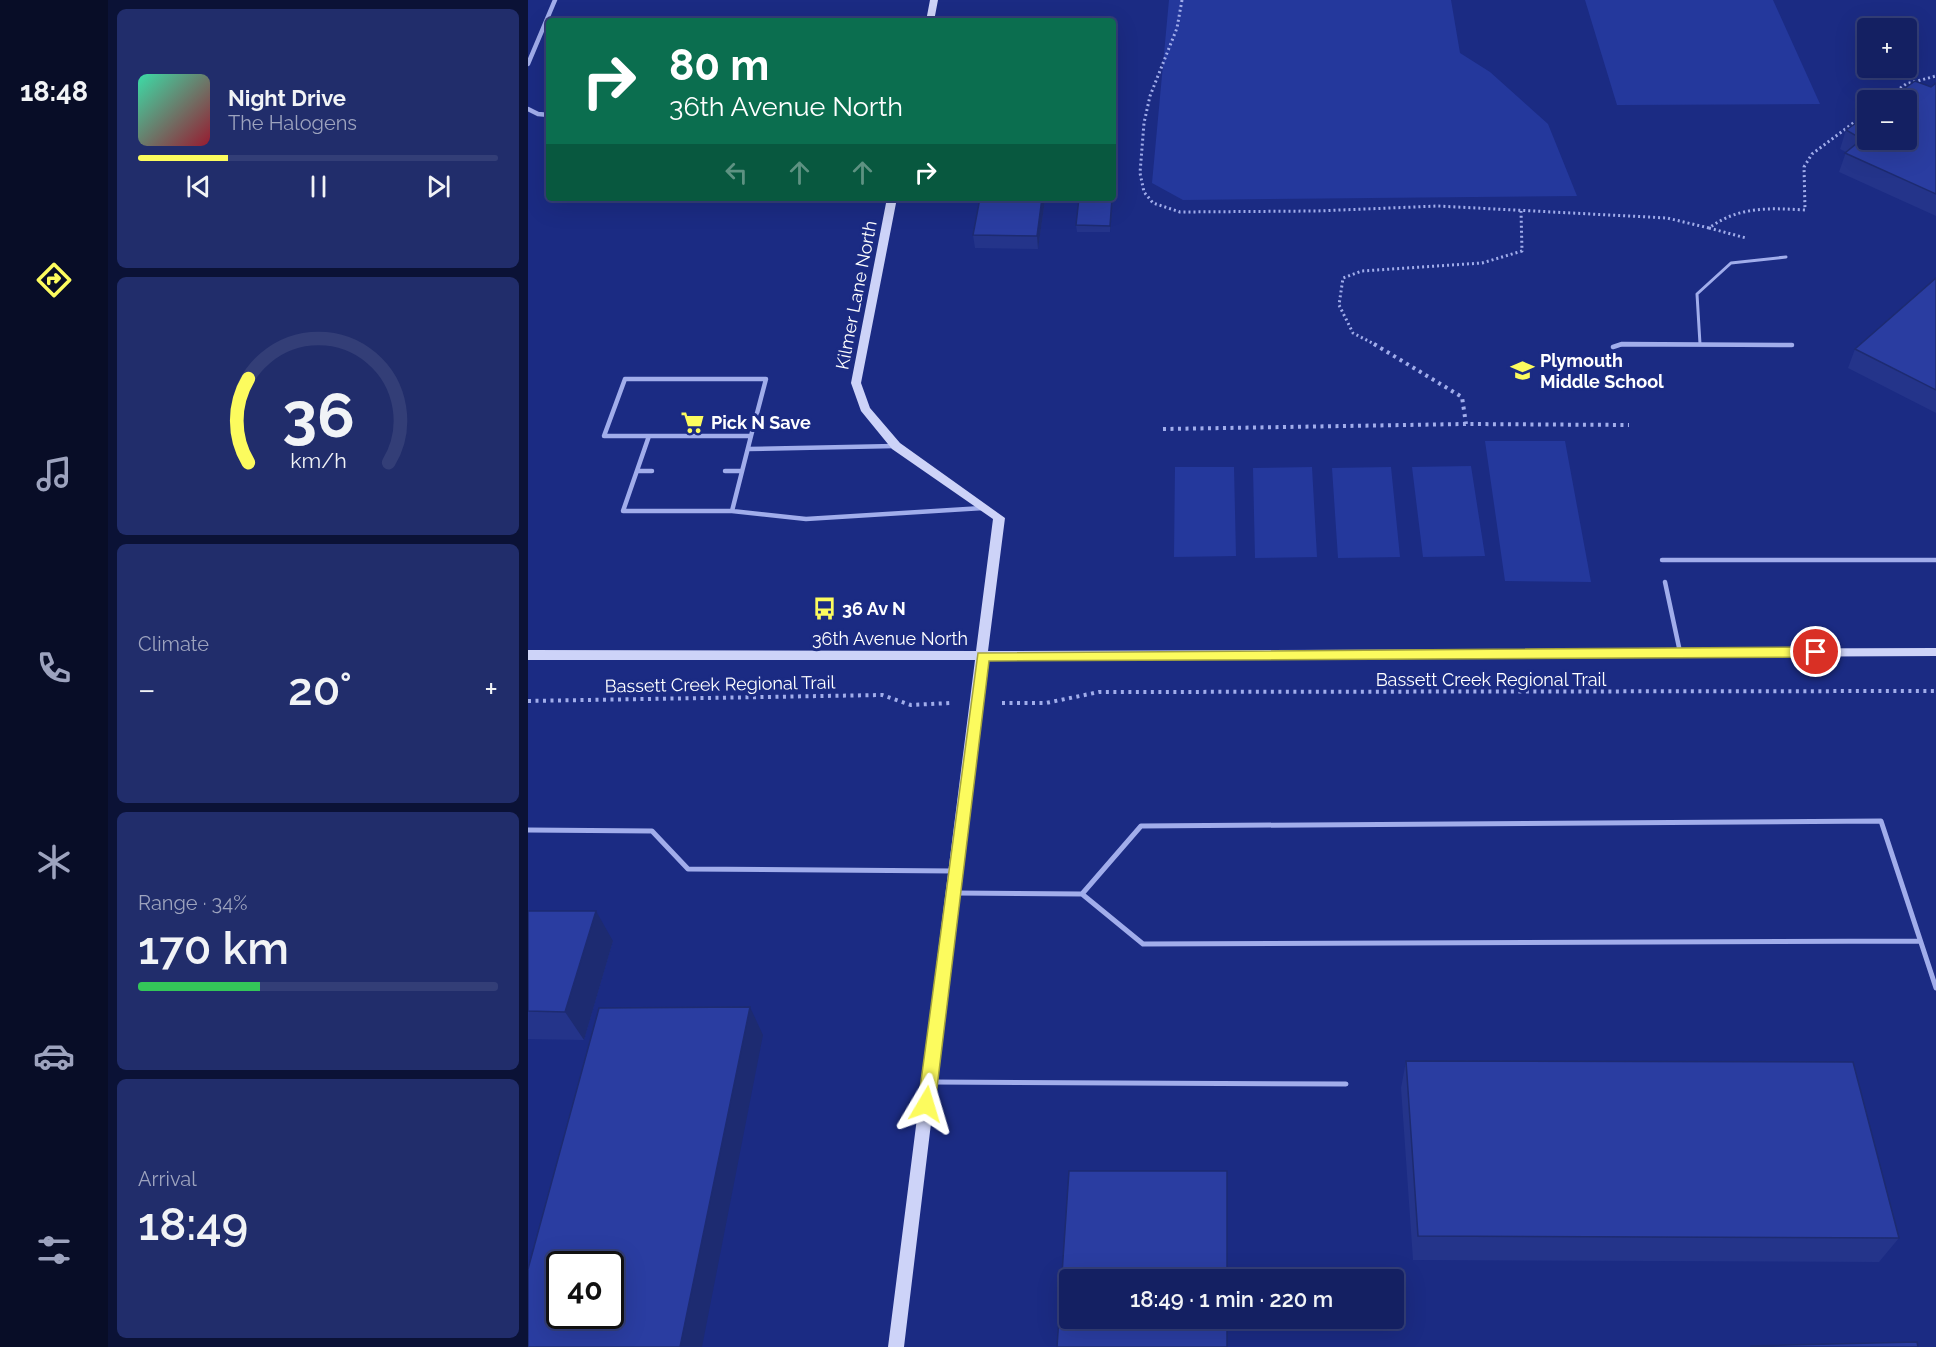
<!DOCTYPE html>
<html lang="en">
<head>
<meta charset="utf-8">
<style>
	:root { --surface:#142062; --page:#212d6b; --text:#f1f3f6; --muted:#9da3be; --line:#333e77; --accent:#fcfb5e }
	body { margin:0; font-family:Raleway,sans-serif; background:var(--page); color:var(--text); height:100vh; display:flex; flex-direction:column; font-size:22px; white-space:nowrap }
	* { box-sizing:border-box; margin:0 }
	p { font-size:20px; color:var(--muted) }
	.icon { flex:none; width:33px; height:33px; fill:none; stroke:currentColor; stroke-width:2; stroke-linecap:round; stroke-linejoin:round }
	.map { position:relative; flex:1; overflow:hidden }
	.details { display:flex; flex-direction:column; gap:9px; padding:9px; background:#0b1236; width:420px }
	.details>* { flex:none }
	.top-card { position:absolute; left:18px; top:18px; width:570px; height:183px; border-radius:6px; box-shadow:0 6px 24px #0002,0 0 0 2px var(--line); background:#0b6e4f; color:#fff; overflow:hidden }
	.fabs { position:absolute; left:1329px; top:18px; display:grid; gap:12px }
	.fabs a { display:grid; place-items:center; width:60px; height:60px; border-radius:6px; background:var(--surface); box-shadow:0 6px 24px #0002,0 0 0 2px var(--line); font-size:30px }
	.speed { position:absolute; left:18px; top:1251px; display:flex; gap:12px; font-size:30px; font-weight:700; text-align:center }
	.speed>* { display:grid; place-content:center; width:78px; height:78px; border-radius:50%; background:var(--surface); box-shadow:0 6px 24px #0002,0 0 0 2px var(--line); line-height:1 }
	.speed .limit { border:3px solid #111; border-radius:9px; background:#fff; color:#111 }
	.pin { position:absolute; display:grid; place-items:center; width:51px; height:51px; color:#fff; margin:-26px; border:3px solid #fff; border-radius:50%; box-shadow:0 2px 6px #0007 }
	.me { position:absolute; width:66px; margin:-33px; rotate:7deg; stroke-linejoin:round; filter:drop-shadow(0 0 4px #0008) }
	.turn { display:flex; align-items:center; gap:21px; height:126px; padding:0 24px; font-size:27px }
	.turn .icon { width:78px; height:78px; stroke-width:2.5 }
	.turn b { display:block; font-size:42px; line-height:51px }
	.lanes { display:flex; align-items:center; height:57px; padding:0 24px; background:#0003; justify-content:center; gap:30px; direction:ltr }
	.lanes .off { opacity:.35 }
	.big { font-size:45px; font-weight:600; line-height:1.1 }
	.details .widget { flex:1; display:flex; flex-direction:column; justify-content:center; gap:9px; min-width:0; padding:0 21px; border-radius:9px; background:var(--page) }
	.details .dial { align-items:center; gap:0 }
	.dial svg { height:156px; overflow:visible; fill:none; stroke:var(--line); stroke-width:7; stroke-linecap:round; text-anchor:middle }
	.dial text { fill:var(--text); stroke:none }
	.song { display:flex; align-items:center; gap:18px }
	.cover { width:72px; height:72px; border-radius:9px; background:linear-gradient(135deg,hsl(160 70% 55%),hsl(350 70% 35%)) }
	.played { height:6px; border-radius:3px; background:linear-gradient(90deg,var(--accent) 25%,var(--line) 25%) }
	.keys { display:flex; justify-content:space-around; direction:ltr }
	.heat { display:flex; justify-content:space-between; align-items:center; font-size:33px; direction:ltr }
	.charge { height:9px; border-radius:4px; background:linear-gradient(90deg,#34c759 34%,var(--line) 0) }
	.trip { position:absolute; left:531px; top:1269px; width:345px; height:60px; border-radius:6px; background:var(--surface); box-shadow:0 6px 24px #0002,0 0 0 2px var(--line); font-weight:600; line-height:60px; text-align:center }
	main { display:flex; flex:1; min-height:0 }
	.tabs { display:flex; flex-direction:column; width:108px; justify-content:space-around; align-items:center; background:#080d27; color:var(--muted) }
	.tabs .icon { width:42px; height:42px }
	.tabs .on { color:var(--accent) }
	.tabs b { font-size:27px; color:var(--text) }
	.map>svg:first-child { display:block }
</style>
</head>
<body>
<main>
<nav class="tabs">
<b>18:48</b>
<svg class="icon on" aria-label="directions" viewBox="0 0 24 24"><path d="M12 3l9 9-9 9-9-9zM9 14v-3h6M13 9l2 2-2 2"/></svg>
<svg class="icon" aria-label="music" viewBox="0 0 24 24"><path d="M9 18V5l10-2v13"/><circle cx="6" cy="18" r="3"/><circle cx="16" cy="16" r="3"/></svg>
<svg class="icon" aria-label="phone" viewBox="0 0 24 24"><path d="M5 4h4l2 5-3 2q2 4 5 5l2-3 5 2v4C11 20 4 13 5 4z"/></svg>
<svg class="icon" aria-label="climate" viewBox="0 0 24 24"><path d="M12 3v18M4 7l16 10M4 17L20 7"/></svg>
<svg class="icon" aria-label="car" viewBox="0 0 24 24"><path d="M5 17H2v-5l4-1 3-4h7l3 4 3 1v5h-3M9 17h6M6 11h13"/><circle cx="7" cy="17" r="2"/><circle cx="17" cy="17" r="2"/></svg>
<svg class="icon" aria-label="filters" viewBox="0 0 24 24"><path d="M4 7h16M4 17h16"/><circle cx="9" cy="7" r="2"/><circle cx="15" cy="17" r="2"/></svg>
</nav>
<section class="details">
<div class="widget">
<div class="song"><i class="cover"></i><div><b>Night Drive</b><p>The Halogens</p></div></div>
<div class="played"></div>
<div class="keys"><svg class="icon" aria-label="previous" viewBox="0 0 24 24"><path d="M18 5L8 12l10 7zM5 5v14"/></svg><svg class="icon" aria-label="pause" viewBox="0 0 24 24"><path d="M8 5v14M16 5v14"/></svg><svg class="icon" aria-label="next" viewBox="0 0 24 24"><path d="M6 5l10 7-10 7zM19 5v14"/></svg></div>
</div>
<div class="widget dial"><svg viewBox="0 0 100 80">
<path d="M14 69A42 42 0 1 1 86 69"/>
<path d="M14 69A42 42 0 0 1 14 26" stroke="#fcfb5e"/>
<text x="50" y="56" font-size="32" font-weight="700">36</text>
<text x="50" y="72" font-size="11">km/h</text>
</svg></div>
<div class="widget"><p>Climate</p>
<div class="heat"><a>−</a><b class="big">20°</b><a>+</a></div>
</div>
<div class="widget"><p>Range · 34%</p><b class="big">170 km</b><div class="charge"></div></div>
<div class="widget"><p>Arrival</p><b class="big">18:49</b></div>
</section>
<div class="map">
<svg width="1408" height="1347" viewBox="0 0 1408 1347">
	<rect width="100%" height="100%" fill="#1b2b83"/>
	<path fill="#24389c" d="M641,0h282l9,53 30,19 58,52 29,72 -394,4 -31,-17z
		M1057,0h188l47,104 -203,1z
		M957,441h80l26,141 -86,-1z
		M943,466l14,90 -62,1 -11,-90z
		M647,467h59l2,89 -62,1z
		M784,467l5,90 -62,1 -2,-90z
		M863,467l9,90 -62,1 -6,-90z"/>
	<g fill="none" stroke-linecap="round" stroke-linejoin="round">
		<path stroke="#a1adeb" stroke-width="3" stroke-dasharray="2 3" stroke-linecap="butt" d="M654,0l-5,28 -27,68 -6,27 -4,50 4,19 9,11 27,9 137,-1 121,-5 229,12 42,10c30,-22 61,-20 96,-18l-1,-43 8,-13 56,-42
			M1356,100l22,-16 30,-8
			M1181,228l37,10
			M848,345l-23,-12 -14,-28 4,-27 19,-7 120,-8 40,-12 -1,-40"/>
		<path stroke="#a1adeb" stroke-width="4" stroke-dasharray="3 4.5" stroke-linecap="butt" d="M846,344l88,53 4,27
			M635,429l303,-5 163,1
			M0,701l354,-6 29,10 39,-2
			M474,703h44l53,-11 837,-1"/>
		<path stroke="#a1adeb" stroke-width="3" d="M1172,344l-3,-50 34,-31 55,-6
			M1090,345h174"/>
		<path stroke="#a1adeb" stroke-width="4.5" d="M1085,347l9,-3 170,1
			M121,436h-45l21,-57h141l-15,57
			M121,436h102l-19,75h-109z
			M220,449l147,-3
			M109,471h15
			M197,471h17
			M204,511l74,8 177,-11
			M1134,560h274
			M1137,582l15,70"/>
		<path stroke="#a1adeb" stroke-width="5" d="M0,830l124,1 36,38 266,2
			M427,893l127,1
			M1392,941l-777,3 -61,-50 59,-68 740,-5 55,167
			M404,1082l414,2"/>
		<path stroke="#a1adeb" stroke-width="4.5" d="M0,64l27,-64
			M0,109l10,5 11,1"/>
		<path fill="#cdd3f8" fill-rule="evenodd" d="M402,0h8l-4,21h-8z
			M359,198h10l-36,185 9,25 30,35 105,75 -17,133 948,-3v8l-949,4 -83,687h-16l87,-687h-447v-10l448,1 17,-132 -101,-70 -31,-38 -10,-28z"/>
	</g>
	<path fill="#24348a" d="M1408,83v133l-97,-44 7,-20 -6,-3 6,-19 85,-43z
		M517,200l-7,49 -63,-1 -2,-13z
		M585,202l-3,30h-33l-1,-7z
		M1408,278v135l-88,-45 7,-19z
		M0,911l85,30 -29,99 -56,-1z
		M878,1061l493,177 -20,24 -466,-2 -12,-172z"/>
	<path fill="#1d2b71" d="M514,198h3v2l-7,49 -1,-13z
		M585,198v4l-3,30v-6z
		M68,911l17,30 -29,99 -19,-28z
		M222,1007l13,28 -61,312h-22z"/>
	<path fill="#2a3da1" stroke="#1d2b71" stroke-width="1.5" fill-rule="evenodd" d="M1387,81l16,6 5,-4v111l-91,-41 17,-14 -16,-9 22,-15v25h38v-40h-18z
		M452,198h62l-5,38 -64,-1z
		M551,198h33l-2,28 -34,-1z
		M1408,278v112l-81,-41z
		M0,911h68l-31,101 -37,-1z
		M222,1007l-70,340h-152v-78l71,-261zM32,1264h50v52h-50z
		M878,1061l447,1 46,176 -481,-2z
		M541,1171h158v109h-157v38h157v29h-170z
		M1389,1342l1,5h-167v-1z"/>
	<path fill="#fcfb5e" stroke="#a4a33d" stroke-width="1.5" d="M1288,647l7,5 -7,5 -827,4 -54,443 -3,6 -6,2 -6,-2 -2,-6 60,-451z"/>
	<defs>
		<symbol id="school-bare" viewBox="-9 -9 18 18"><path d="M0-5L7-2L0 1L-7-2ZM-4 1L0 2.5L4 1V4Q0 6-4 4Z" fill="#fcfb5e" stroke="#1b2b83" stroke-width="2.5" paint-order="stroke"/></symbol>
		<symbol id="supermarket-bare" viewBox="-9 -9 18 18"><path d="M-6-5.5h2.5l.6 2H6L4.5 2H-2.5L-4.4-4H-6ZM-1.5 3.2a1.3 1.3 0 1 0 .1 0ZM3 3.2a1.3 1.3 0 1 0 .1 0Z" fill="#fcfb5e" stroke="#1b2b83" stroke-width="2.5" paint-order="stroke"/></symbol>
		<symbol id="bus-bare" viewBox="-9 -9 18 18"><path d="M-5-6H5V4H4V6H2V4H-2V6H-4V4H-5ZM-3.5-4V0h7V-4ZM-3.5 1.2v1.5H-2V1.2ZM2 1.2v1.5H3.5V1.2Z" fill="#fcfb5e" stroke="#1b2b83" stroke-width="2.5" paint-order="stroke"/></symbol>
	</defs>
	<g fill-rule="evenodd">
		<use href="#school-bare" x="978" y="354" width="33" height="33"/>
		<use href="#supermarket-bare" x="148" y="406" width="33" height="33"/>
		<use href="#bus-bare" x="280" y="592" width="33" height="33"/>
	</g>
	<g text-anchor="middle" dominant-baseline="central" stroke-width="6" stroke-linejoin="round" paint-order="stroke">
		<g font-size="18" fill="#fff" stroke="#1b2b83">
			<text transform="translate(328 295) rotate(-79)">Kilmer Lane North</text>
			<text x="362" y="638">36th Avenue North</text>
			<text x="963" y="679">Bassett Creek Regional Trail</text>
			<text transform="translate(192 684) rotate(-1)">Bassett Creek Regional Trail</text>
		</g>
		<g font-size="18" font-weight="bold" fill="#fff" stroke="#1b2b83" text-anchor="start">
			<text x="1012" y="360">Plymouth<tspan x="1012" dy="21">Middle School</tspan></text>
			<text x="183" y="422">Pick N Save</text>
			<text x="314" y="608">36 Av N</text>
		</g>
	</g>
</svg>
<div class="fabs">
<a>+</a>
<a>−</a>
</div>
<div class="speed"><div class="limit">40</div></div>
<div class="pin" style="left:1288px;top:652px;background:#d93025"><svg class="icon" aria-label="arrive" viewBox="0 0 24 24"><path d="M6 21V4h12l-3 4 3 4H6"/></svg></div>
<svg class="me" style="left:398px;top:1104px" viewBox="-20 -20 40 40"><path d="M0-17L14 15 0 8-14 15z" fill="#fcfb5e" stroke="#fff" stroke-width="4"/></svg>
<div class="trip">18:49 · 1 min · 220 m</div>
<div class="top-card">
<div class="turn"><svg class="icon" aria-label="right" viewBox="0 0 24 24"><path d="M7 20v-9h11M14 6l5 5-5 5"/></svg><div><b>80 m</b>36th Avenue North</div></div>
<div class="lanes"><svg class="icon off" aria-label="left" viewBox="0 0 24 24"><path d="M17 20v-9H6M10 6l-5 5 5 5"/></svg><svg class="icon off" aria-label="ahead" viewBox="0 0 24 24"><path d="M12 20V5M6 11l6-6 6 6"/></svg><svg class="icon off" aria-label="ahead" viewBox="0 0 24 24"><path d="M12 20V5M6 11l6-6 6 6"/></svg><svg class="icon" aria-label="right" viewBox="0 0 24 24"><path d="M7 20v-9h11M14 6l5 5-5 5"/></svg></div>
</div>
</div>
</main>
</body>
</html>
